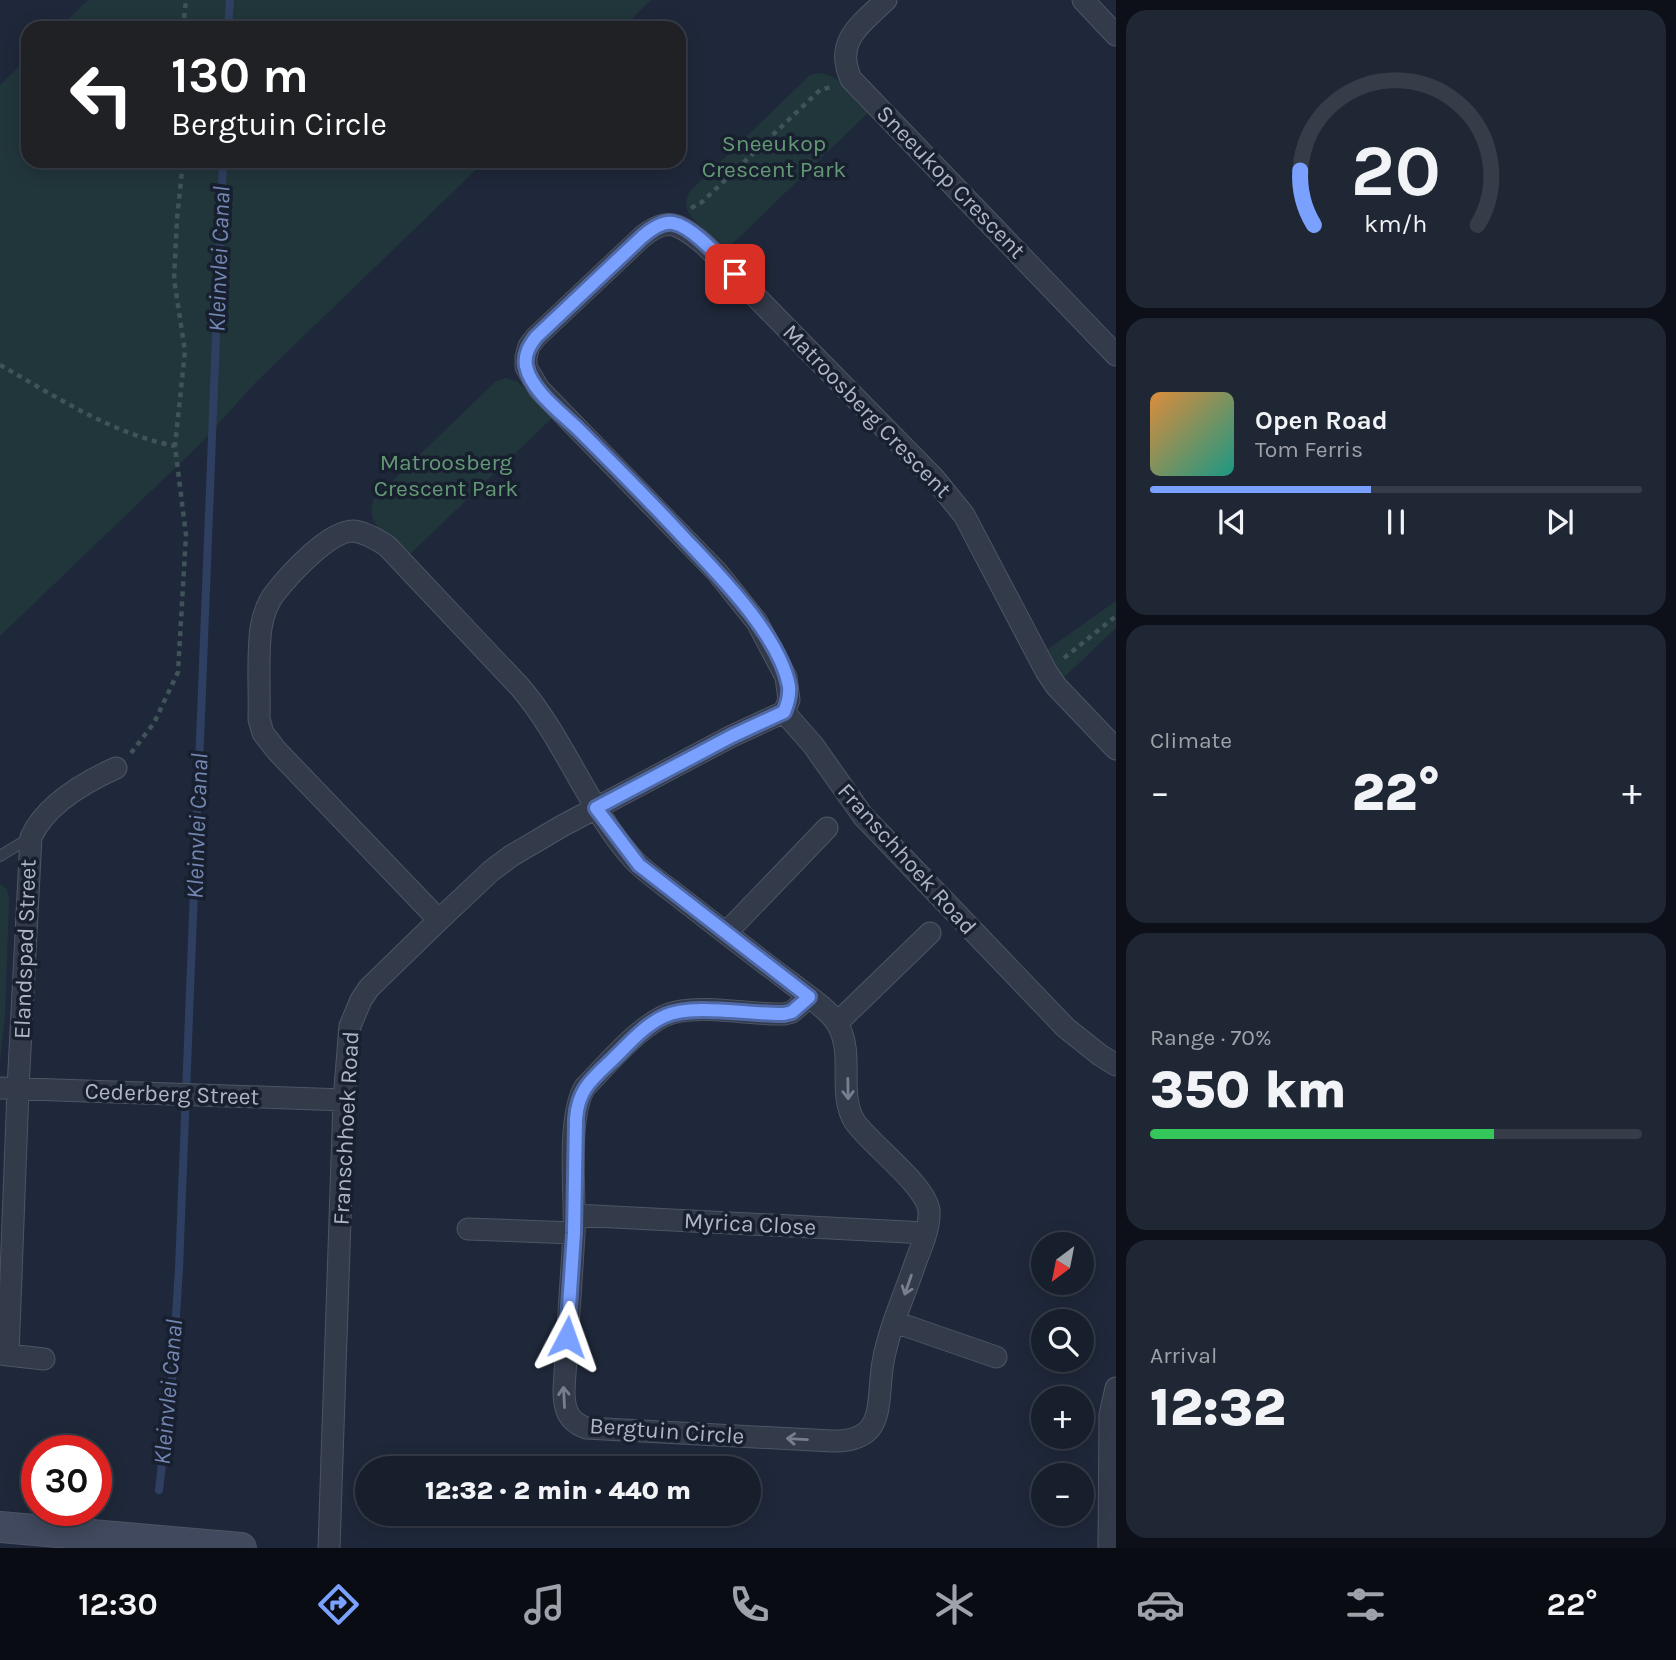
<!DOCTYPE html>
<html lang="en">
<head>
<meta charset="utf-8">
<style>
	:root { --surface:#171e2c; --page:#202734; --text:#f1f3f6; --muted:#9ea2a9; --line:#363c48; --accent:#7aa1ff }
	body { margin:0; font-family:Karla,sans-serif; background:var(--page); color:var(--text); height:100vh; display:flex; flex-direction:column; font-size:26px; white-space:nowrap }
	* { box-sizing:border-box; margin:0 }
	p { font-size:23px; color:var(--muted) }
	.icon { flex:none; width:38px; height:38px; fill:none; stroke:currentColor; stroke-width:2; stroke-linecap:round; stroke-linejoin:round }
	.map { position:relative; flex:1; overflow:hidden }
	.drawer { display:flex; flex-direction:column; gap:10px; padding:10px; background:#0d1018; width:560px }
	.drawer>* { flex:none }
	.guide { position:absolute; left:21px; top:21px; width:665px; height:147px; border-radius:21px; box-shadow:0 4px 18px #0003,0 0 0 2px var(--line); background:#202124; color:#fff; overflow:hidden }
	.needle { width:46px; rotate:212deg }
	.tools { position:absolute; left:1031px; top:1232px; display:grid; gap:14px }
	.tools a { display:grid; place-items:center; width:63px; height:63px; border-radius:50%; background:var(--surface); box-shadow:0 4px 18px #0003,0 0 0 2px var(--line); font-size:35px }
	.speed { position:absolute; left:21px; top:1435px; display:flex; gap:14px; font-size:35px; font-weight:700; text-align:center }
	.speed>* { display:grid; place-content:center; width:91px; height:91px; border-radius:50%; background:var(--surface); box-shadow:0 4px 18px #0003,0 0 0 2px var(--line); line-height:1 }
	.speed .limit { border:10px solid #d22; background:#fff; color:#111 }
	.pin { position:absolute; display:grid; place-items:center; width:60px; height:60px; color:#fff; margin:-30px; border-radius:14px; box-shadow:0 4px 10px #0006 }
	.me { position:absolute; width:77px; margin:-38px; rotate:4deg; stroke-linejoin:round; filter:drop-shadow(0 0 5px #0008) }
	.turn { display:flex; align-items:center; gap:24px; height:147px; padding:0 35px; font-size:32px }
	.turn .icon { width:91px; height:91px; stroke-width:2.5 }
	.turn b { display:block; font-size:49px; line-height:60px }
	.big { font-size:52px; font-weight:800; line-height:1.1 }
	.drawer .tile { flex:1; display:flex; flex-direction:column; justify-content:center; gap:10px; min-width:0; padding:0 24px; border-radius:21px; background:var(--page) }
	.drawer .dial { align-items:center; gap:0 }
	.dial svg { height:182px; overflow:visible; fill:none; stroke:var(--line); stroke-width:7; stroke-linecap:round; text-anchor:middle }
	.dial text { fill:var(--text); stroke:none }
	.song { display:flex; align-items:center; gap:21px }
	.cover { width:84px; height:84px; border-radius:10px; background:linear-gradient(135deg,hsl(30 70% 55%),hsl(170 70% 35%)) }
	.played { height:7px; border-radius:4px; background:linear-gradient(90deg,var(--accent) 45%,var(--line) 45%) }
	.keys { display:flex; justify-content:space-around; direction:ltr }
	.heat { display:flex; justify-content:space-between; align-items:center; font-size:38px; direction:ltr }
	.charge { height:10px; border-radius:5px; background:linear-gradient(90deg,#34c759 70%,var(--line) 0) }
	.trip { position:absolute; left:355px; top:1456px; width:406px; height:70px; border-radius:35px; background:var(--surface); box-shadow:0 4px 18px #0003,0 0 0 2px var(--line); font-weight:800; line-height:70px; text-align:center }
	.menu { display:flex; height:112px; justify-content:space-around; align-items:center; background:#090c12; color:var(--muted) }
	.menu .icon { width:49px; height:49px }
	.menu .current { color:var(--accent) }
	.menu b { font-size:32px; color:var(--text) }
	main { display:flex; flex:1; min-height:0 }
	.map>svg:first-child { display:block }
</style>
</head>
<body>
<main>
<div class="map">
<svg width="1116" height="1548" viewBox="0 0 1116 1548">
	<rect width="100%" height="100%" fill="#1f283a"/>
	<path fill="#21363b" d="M88,0h563l-29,28h-563z
		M28,58v103h457l-228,220 -57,63 -200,192v-551z
		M819,73c22,2 36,24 51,38l-144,139 -35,-33c-6,-9 -6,-17 -1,-26l120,-116z
		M506,378l12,4 35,35 -146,140c-15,-15 -44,-34 -33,-58l121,-117z
		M1116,601v27l-58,55 -18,-28z
		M0,884l7,5 2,10 -4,116 -5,45z"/>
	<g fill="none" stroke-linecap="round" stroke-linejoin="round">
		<path stroke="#2f3f61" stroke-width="8" d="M228,28l2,-28
			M159,1490l13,-112 7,-110 44,-1107"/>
		<defs>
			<path id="lane" d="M0,856l31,-19"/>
			<path id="street" d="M886,0c-26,25 -52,41 -35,79l265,276
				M1083,0l33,35
				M784,712l5,-12 -3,-23 -29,-55 -40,-50 -178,-183 -13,-22v-10l3,-11 7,-9 106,-100c27,-22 38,-12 62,7l230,234 30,37 82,156 10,15 60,63
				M784,712l29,33 50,71 203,212 34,27 16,10
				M439,920l-162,-169 -14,-18 -4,-14c1,-30 -2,-62 2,-91 2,-12 7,-26 14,-35 15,-19 54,-62 78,-62 12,1 25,9 34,15l133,141c45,53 67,120 113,172 14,15 33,27 49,40 36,28 72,56 109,84 13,10 39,27 47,42 17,30 -1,69 17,97 16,23 72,64 74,89 1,17 -7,34 -13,50 -11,33 -27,67 -33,101 -7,40 5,80 -51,79l-246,-13c-19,-7 -22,-20 -22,-38 3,-52 7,-104 10,-155 2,-39 -8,-117 11,-148 22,-22 60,-69 91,-75 34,-7 73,3 108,2l8,-2 17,-15
				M726,933l101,-105
				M837,1023l93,-90
				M0,1088l344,12
				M575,1215l351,18
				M468,1229l106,4
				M895,1322l101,35
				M0,1354l8,1 10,-266 13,-252c15,-33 54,-55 85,-69
				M8,1355l36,4
				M329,1548l15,-448 6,-74 11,-26 8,-12 70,-68 52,-49 20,-15 51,-30 170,-90 52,-24
				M1109,1548l1,-133 6,-27"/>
			<path id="secondary" d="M0,1527l241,21"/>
		</defs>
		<use href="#lane" stroke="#4d5565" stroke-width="12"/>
		<use href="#street" stroke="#4d5565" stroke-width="23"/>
		<use href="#secondary" stroke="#4d5565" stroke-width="32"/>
		<path stroke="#3f5359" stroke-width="4.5" stroke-dasharray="5 5" stroke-linecap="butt" d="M183,28l3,-28
			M691,208l11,-6 118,-112 11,-3
			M0,365c55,31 112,69 175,81
			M1064,658l52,-42
			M131,753l23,-30 24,-51 8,-137 -11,-89 10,-95 -11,-72 3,-60 6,-58"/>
		<use href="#lane" stroke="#333a4a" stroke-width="10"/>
		<use href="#street" stroke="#333a4a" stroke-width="21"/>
		<use href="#secondary" stroke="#40495e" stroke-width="30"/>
	</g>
	<defs><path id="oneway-shaft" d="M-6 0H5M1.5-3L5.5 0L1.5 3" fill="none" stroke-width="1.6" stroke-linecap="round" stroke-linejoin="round" transform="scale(1.75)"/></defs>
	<g stroke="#767e8f">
		<use href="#oneway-shaft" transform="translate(848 1089) rotate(89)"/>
		<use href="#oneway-shaft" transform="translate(908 1285) rotate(109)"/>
		<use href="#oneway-shaft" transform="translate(564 1397) rotate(-93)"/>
		<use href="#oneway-shaft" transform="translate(797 1439) rotate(-177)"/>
	</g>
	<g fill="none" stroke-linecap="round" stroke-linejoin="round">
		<defs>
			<path id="route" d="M567,1337l7,-104 2,-114c2,-29 15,-39 35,-58 16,-15 33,-36 54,-45 28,-13 86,-1 119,-2l8,-2 17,-15 -170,-132 -43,-57 136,-72 52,-24c4,-9 6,-16 5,-26 -10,-51 -69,-110 -104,-147 -34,-37 -69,-72 -105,-108 -17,-17 -49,-40 -54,-65 -2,-12 4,-21 10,-29l106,-100c8,-7 20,-16 31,-14 21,4 48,37 62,51"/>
		</defs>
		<use href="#route" stroke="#4f69a6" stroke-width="18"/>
		<use href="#route" stroke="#7aa1ff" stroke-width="12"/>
	</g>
	<g text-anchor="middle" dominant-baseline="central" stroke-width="7" stroke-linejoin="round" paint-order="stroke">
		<g font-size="23" fill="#639974" stroke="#181f2f">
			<text x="774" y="143">Sneeukop<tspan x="774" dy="26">Crescent Park</tspan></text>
			<text x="446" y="462">Matroosberg<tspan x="446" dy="26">Crescent Park</tspan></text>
		</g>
		<g font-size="23" fill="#adb5c7" stroke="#181f2f">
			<text transform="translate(951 182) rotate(46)">Sneeukop Crescent</text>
			<text transform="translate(867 411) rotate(46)">Matroosberg Crescent</text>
			<text transform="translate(907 859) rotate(48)">Franschhoek Road</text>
			<text transform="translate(25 949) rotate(-88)">Elandspad Street</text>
			<text transform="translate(172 1094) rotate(2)">Cederberg Street</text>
			<text transform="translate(346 1128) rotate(-87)">Franschhoek Road</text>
			<text transform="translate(750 1224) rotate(3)">Myrica Close</text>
			<text transform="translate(667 1431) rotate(4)">Bergtuin Circle</text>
		</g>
		<g font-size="24" font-style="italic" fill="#7387b2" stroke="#181f2f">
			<text transform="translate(219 259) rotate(-88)">Kleinvlei Canal</text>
			<text transform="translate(197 826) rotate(-88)">Kleinvlei Canal</text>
			<text transform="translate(168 1392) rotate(-85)">Kleinvlei Canal</text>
		</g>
	</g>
</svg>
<div class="tools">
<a><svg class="needle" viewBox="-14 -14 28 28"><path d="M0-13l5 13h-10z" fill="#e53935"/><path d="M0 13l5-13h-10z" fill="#9ea2a9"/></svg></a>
<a><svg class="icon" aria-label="search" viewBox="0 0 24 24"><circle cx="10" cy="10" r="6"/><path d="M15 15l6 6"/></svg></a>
<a>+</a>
<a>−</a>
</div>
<div class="speed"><div class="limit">30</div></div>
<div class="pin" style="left:735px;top:274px;background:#d93025"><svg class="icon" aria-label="arrive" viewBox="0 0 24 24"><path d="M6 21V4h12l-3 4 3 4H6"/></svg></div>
<svg class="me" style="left:567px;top:1337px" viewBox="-20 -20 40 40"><path d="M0-17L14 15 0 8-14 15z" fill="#7aa1ff" stroke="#fff" stroke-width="4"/></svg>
<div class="trip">12:32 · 2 min · 440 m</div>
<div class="guide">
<div class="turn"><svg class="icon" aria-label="left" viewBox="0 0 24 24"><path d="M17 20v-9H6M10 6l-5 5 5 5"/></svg><div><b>130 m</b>Bergtuin Circle</div></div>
</div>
</div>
<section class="drawer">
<div class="tile dial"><svg viewBox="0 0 100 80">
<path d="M14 69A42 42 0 1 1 86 69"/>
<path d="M14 69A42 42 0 0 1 8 45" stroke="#7aa1ff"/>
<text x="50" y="56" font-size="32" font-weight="700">20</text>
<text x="50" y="72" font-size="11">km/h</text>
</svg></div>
<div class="tile">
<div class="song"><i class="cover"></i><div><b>Open Road</b><p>Tom Ferris</p></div></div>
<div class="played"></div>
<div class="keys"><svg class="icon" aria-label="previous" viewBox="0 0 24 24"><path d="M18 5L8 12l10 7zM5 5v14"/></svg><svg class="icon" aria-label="pause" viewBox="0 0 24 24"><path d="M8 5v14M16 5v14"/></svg><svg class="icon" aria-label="next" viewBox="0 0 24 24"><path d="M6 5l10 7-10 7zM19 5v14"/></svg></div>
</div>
<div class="tile"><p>Climate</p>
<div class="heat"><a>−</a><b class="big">22°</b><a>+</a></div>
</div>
<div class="tile"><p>Range · 70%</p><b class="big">350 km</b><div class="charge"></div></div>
<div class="tile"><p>Arrival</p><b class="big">12:32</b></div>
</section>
</main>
<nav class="menu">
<b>12:30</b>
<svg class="icon current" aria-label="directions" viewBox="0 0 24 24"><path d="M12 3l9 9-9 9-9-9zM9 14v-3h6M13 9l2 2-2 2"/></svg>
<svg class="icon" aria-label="music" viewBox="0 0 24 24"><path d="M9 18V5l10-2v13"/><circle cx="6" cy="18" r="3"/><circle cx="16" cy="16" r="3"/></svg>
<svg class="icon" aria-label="phone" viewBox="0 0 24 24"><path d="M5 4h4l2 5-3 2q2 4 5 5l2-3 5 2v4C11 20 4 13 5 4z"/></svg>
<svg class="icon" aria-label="climate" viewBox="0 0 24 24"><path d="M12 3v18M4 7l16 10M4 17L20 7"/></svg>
<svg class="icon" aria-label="car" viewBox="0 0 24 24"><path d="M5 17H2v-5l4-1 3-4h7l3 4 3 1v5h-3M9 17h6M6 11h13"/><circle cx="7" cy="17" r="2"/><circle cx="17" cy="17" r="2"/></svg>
<svg class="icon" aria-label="filters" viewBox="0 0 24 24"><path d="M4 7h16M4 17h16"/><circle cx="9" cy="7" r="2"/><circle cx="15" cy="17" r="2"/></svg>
<b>22°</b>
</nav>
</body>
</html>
